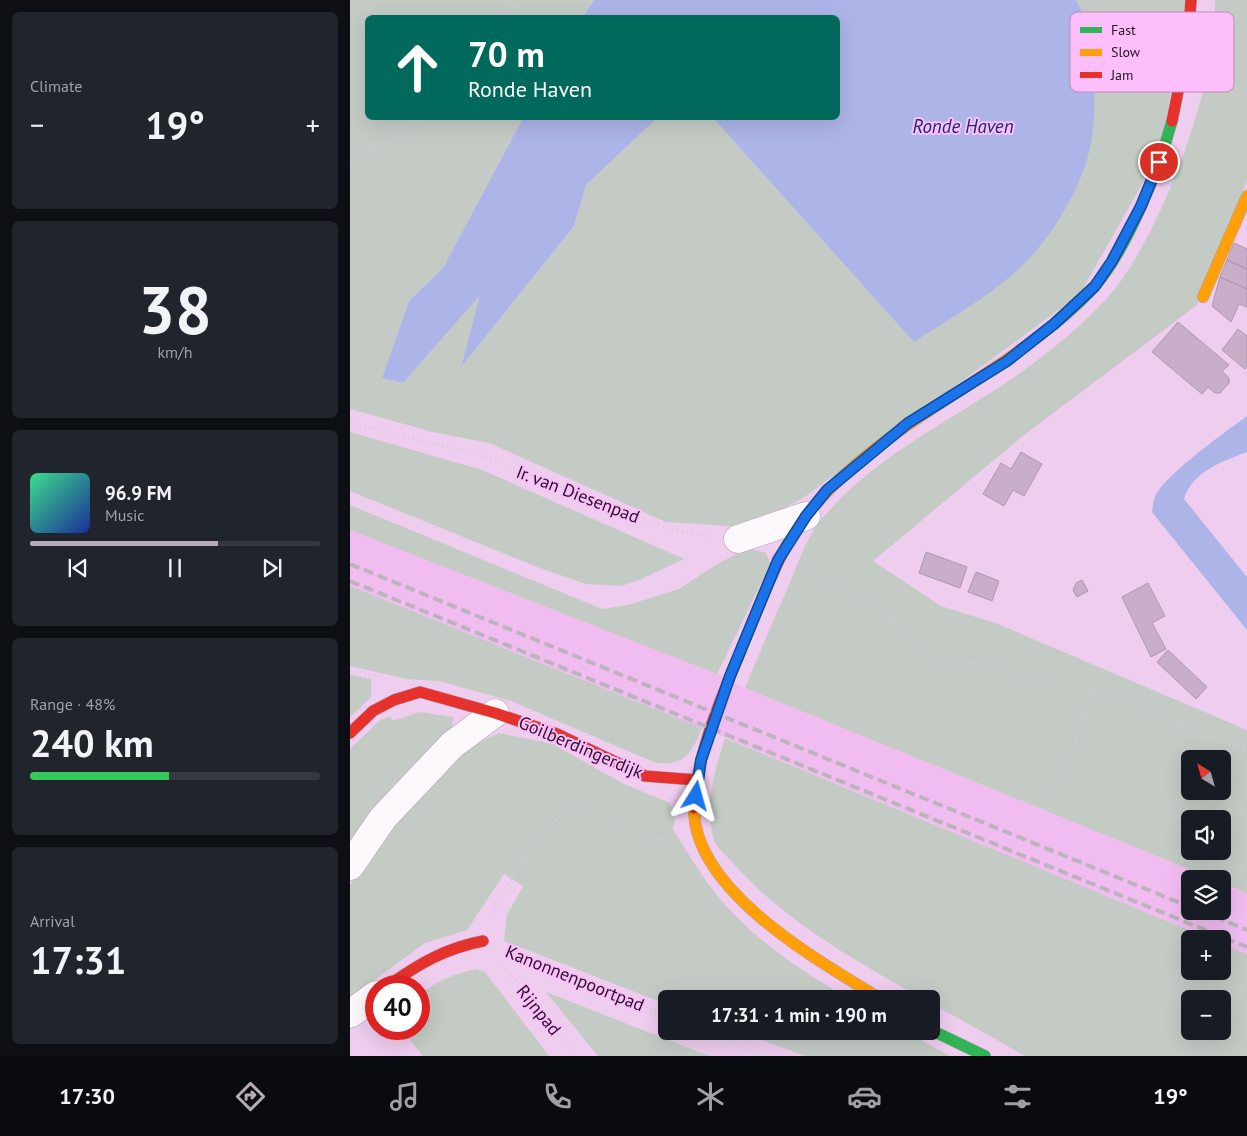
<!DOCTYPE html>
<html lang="en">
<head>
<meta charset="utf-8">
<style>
	:root { --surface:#171b24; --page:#20242c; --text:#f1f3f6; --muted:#9ea1a6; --line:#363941; --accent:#b6abb8 }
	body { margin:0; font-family:"PT Sans",sans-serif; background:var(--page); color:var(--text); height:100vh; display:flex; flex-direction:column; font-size:19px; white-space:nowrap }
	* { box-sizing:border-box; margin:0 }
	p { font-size:16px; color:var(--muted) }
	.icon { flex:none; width:28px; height:28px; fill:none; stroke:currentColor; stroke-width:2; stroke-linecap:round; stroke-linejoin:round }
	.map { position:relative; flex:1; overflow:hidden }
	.sheet { display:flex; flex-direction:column; gap:12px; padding:12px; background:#0d0f14; width:350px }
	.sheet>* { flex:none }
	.banner { position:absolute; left:15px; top:15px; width:475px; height:105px; border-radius:8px; box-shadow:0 5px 20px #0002; background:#00695c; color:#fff; overflow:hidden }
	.needle { width:32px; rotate:323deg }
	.tools { position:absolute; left:831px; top:750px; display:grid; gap:10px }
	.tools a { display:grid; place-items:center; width:50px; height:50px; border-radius:8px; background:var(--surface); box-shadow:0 5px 20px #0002; font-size:25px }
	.speed { position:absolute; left:15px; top:975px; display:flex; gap:10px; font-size:25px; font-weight:700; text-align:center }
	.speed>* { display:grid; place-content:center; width:65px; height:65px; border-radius:50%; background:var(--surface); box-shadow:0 5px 20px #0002; line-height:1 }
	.speed .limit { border:8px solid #d22; background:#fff; color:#111 }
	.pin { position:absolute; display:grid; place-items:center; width:42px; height:42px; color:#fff; margin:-21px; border:2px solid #fff; border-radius:50%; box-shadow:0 1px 5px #0007 }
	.me { position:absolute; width:55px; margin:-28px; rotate:8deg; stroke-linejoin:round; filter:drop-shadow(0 0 4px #0008) }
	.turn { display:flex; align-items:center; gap:18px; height:105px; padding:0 20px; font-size:22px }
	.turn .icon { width:65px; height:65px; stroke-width:2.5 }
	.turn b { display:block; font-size:35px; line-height:42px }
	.big { font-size:38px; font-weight:600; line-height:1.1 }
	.sheet .tile { flex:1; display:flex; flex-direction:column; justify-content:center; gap:8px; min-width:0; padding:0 18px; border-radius:8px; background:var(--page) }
	.sheet .dial { align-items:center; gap:0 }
	.dial b { font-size:65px; line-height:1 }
	.song { display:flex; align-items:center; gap:15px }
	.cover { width:60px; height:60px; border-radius:8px; background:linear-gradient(135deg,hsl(150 70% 55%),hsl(230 70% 35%)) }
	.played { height:5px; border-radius:2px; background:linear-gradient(90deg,var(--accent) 65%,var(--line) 65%) }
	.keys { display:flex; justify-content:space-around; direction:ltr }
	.heat { display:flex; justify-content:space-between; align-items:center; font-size:28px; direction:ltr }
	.charge { height:8px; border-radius:4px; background:linear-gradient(90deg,#34c759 48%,var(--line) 0) }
	.trip { position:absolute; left:308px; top:990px; width:282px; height:50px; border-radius:8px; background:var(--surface); box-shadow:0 5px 20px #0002; font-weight:600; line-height:50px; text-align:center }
	.dock { display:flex; height:80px; justify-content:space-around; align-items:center; background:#090b0e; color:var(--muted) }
	.dock .icon { width:35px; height:35px }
	.dock .active { color:var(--accent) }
	.dock b { font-size:22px; color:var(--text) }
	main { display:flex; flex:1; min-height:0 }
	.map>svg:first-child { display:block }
</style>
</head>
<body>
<main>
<section class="sheet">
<div class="tile"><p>Climate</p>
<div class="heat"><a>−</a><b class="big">19°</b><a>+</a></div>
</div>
<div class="tile dial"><b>38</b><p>km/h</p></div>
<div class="tile">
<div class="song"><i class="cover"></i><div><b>96.9 FM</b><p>Music</p></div></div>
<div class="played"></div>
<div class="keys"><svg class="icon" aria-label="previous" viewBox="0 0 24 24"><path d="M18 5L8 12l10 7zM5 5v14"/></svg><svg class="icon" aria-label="pause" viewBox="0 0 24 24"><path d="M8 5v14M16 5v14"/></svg><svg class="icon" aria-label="next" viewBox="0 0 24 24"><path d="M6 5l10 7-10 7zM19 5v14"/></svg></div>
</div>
<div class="tile"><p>Range · 48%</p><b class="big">240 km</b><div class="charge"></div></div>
<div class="tile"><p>Arrival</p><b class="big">17:31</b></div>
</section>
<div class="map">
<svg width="897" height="1056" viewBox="0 0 897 1056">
	<rect width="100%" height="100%" fill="#eecdee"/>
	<path fill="#f1bdf0" d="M0,530l367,144 28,14 468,191h-23v32h32l1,-28 24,10v61l-24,-10 -1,-5h-12l-508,-211 -352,-142z"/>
	<path fill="#c4cbc5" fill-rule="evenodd" d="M0,0h244l-11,17 -215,1v100h155l-80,150 -34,33 -27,77 21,5 78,-90 -20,73 113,-140 12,-41 71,-67 58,2 199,221 73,-47 36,-29 59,-253 -6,-12h112l-28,152 -80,142 -274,202 -34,19 -27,12 -79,-5 -177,-79 -56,-11 -83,-23z
		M865,0h32v181l-50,124 -173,130 -151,126 68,45 57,18 249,106v163l-24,-10 -1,-4h-9l-468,-191c14,-34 28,-67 43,-101 9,-21 18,-48 32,-66 54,-66 132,-100 200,-148 35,-25 81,-62 105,-98 44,-65 93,-196 90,-275zM840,759h32v32h-32zM840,819h32v32h-32z
		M0,432l132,38 202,89 -45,21 -18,6 -35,-2 -49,-17 -187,-76z
		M0,505l252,104 26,-4 51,-16 40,-26 30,-15 17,5 4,11 -53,110 -367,-144z
		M0,586l352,142c-11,26 -16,37 -46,35l-145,-62 -72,-20 -32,-2 -57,-13z
		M0,675l21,4v18l-21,20z
		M69,712l34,5 -2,18 -101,115v-101l29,-28 11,-5 3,5z
		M149,733l54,11 71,40 46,19 5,15 -2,11c17,28 34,56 55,79 34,37 78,66 121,91h-183v5l-162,-63 3,-26 16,-29 -19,-12 -37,56 -42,13 -75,55v-113l70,-99 57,-43z
		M375,738l485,201h-20v32h32l1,-27 24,10v102h-222l-94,-53v-4h-8c-68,-39 -138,-77 -191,-137 -5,-6 -14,-13 -17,-20 -13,-35 0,-70 10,-104zM840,999h32v32h-32z
		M126,969l9,3 64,84h-126l-22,-27h18v-34c18,-14 34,-21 57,-26z
		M196,992l163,64h-111z
		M389,1031h165l46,25h-145z"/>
	<path fill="#adb4e7" d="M244,0h482c17,31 17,53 18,88 1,21 0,42 -5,64 -10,40 -37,84 -66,113 -32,31 -73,53 -109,77l-199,-222 -35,-2h158v-100l-255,-1z
		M173,118h134l-71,67 -12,41 -113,141 19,-72 -77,88 -21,-5 27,-77 34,-33z
		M897,416v36c-26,10 -54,19 -63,47l63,78v53l-95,-118c1,-5 1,-11 3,-16 12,-23 69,-63 92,-80z"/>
	<path fill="#c8aec8" stroke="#af97af" d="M884,243l13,6v20l-20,-9z
		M877,260l20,9v20l-27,-12z
		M870,277l27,12v18l-8,-3 -8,18 -19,-16z
		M828,322l51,43 -7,6 7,7v5l-9,10h-5l-7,-6 -6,7 -50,-42z
		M888,329l9,7v30l-2,3 -23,-19z
		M671,452l21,12 -18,32 -11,-6 -9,16 -21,-12 18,-31 10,6z
		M576,552l41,15 -7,21 -41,-15z
		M626,572l23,9 -7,20 -24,-9z
		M732,580l6,11 -11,6 -4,-7 3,-7z
		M798,583l17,33 -13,7 14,26 -15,8 -29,-60z
		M818,650l39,37 -11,12 -39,-37z"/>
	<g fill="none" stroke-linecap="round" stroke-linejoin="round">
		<defs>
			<path id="street" d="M388,539l68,-23
				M0,866l33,-48 69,-73 43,-32
				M0,1014l26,-19"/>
			<path id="fast" d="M670,350c26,-19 54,-40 75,-64 32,-37 64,-117 77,-165
				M581,1030l54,26"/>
			<path id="slow" d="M853,297l44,-101
				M432,554c50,-96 154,-143 238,-204
				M344,808c-1,83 125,153 187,191"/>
			<path id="jam" d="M822,121l16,-78 3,-43
				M0,733l23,-22 21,-11 26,-8 75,21 62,21 88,42 52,4
				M344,808c3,-55 25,-105 46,-155 13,-33 26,-67 42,-99
				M38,986c30,-22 58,-38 95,-45"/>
		</defs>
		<use href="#street" stroke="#b69cb5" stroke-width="29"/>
		<use href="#fast" stroke="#b69cb5" stroke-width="12"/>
		<use href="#slow" stroke="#b69cb5" stroke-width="12"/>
		<use href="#jam" stroke="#b69cb5" stroke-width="12"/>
		<path stroke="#d6cdd6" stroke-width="3" stroke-dasharray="1 4" stroke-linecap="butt" d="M157,18l7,-18
			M0,165l69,-47
			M0,423l127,31 188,74 47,8
			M454,571l71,31 40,41 22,17 47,3 59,24 53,3 151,62
			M0,670l29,6
			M698,813l48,-123
			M140,914c17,-25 56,-104 86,-105 9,0 18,5 26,8 21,10 45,22 69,22
			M157,950l159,65
			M149,961l77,95
			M356,1031l61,25"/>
		<use href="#street" stroke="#fcf8fc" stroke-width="28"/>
		<use href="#fast" stroke="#30b455" stroke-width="11"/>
		<use href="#slow" stroke="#ff9f0a" stroke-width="11"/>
		<use href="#jam" stroke="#e5322d" stroke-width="11"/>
		<path stroke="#bcb4bc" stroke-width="4" stroke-dasharray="10 5" stroke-linecap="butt" d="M0,564l840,343
			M0,581l897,366
			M851,911l46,19"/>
	</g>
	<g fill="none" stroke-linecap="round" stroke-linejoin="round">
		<defs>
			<path id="route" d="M346,796l5,-36 29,-84 48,-116 28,-44 21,-26 81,-67 99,-62 47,-37 41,-38 17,-25 29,-55 18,-44"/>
		</defs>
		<use href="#route" stroke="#114b97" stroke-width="12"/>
		<use href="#route" stroke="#1a73e8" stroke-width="9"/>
	</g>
	<g text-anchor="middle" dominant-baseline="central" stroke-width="4" stroke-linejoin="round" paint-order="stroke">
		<g font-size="18" fill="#281228" stroke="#fcbffb">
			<text transform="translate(228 494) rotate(21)">Ir. van Diesenpad</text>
			<text transform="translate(231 747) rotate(23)">Goilberdingerdijk</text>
			<text transform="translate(225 978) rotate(22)">Kanonnenpoortpad</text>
			<text transform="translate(189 1010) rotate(51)">Rijnpad</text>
		</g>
		<g font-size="19" font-style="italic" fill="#172a6e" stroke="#fcbffb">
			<text x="613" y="126">Ronde Haven</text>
		</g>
	</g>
	<rect x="720" y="12" width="164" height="80" rx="8" fill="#fcbffb" stroke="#bc8bbc" stroke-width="1"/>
	<rect x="730" y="27" width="22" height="6" fill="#30b455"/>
	<rect x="730" y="49" width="22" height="7" fill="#ff9f0a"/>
	<rect x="730" y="72" width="22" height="6" fill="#e5322d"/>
	<g font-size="14" fill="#281228">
		<text x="761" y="35">Fast</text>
		<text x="761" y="57">Slow</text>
		<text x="761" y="80">Jam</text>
	</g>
</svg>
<div class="tools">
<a><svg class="needle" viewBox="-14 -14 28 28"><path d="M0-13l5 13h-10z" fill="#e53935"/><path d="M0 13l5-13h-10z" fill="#9ea1a6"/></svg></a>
<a><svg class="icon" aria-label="sound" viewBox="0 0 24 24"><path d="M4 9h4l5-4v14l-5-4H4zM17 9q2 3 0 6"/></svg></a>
<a><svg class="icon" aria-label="layers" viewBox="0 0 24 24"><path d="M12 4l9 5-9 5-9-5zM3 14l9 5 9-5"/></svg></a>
<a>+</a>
<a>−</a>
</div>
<div class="speed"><div class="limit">40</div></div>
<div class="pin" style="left:809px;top:162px;background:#d93025"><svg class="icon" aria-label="arrive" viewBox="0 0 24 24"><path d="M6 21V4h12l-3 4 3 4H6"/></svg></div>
<svg class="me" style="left:346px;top:796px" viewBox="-20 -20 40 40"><path d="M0-17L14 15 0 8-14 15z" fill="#1a73e8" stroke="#fff" stroke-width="4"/></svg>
<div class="trip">17:31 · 1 min · 190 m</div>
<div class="banner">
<div class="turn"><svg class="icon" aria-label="ahead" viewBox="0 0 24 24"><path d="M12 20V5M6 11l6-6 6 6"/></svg><div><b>70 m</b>Ronde Haven</div></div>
</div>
</div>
</main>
<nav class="dock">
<b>17:30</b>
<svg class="icon active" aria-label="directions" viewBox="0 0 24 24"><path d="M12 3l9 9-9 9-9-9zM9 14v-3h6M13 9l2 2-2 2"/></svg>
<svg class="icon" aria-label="music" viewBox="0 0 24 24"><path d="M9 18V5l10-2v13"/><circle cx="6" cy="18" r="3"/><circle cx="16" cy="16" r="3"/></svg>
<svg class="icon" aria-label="phone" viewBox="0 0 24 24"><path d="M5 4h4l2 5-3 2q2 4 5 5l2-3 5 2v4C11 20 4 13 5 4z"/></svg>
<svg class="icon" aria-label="climate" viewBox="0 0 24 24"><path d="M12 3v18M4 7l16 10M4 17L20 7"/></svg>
<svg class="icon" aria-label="car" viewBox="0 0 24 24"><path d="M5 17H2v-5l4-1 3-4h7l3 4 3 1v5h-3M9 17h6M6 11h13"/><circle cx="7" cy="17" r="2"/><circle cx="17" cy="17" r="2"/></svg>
<svg class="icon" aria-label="filters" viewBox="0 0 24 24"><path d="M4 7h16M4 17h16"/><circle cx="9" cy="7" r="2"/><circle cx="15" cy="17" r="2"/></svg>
<b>19°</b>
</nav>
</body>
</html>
